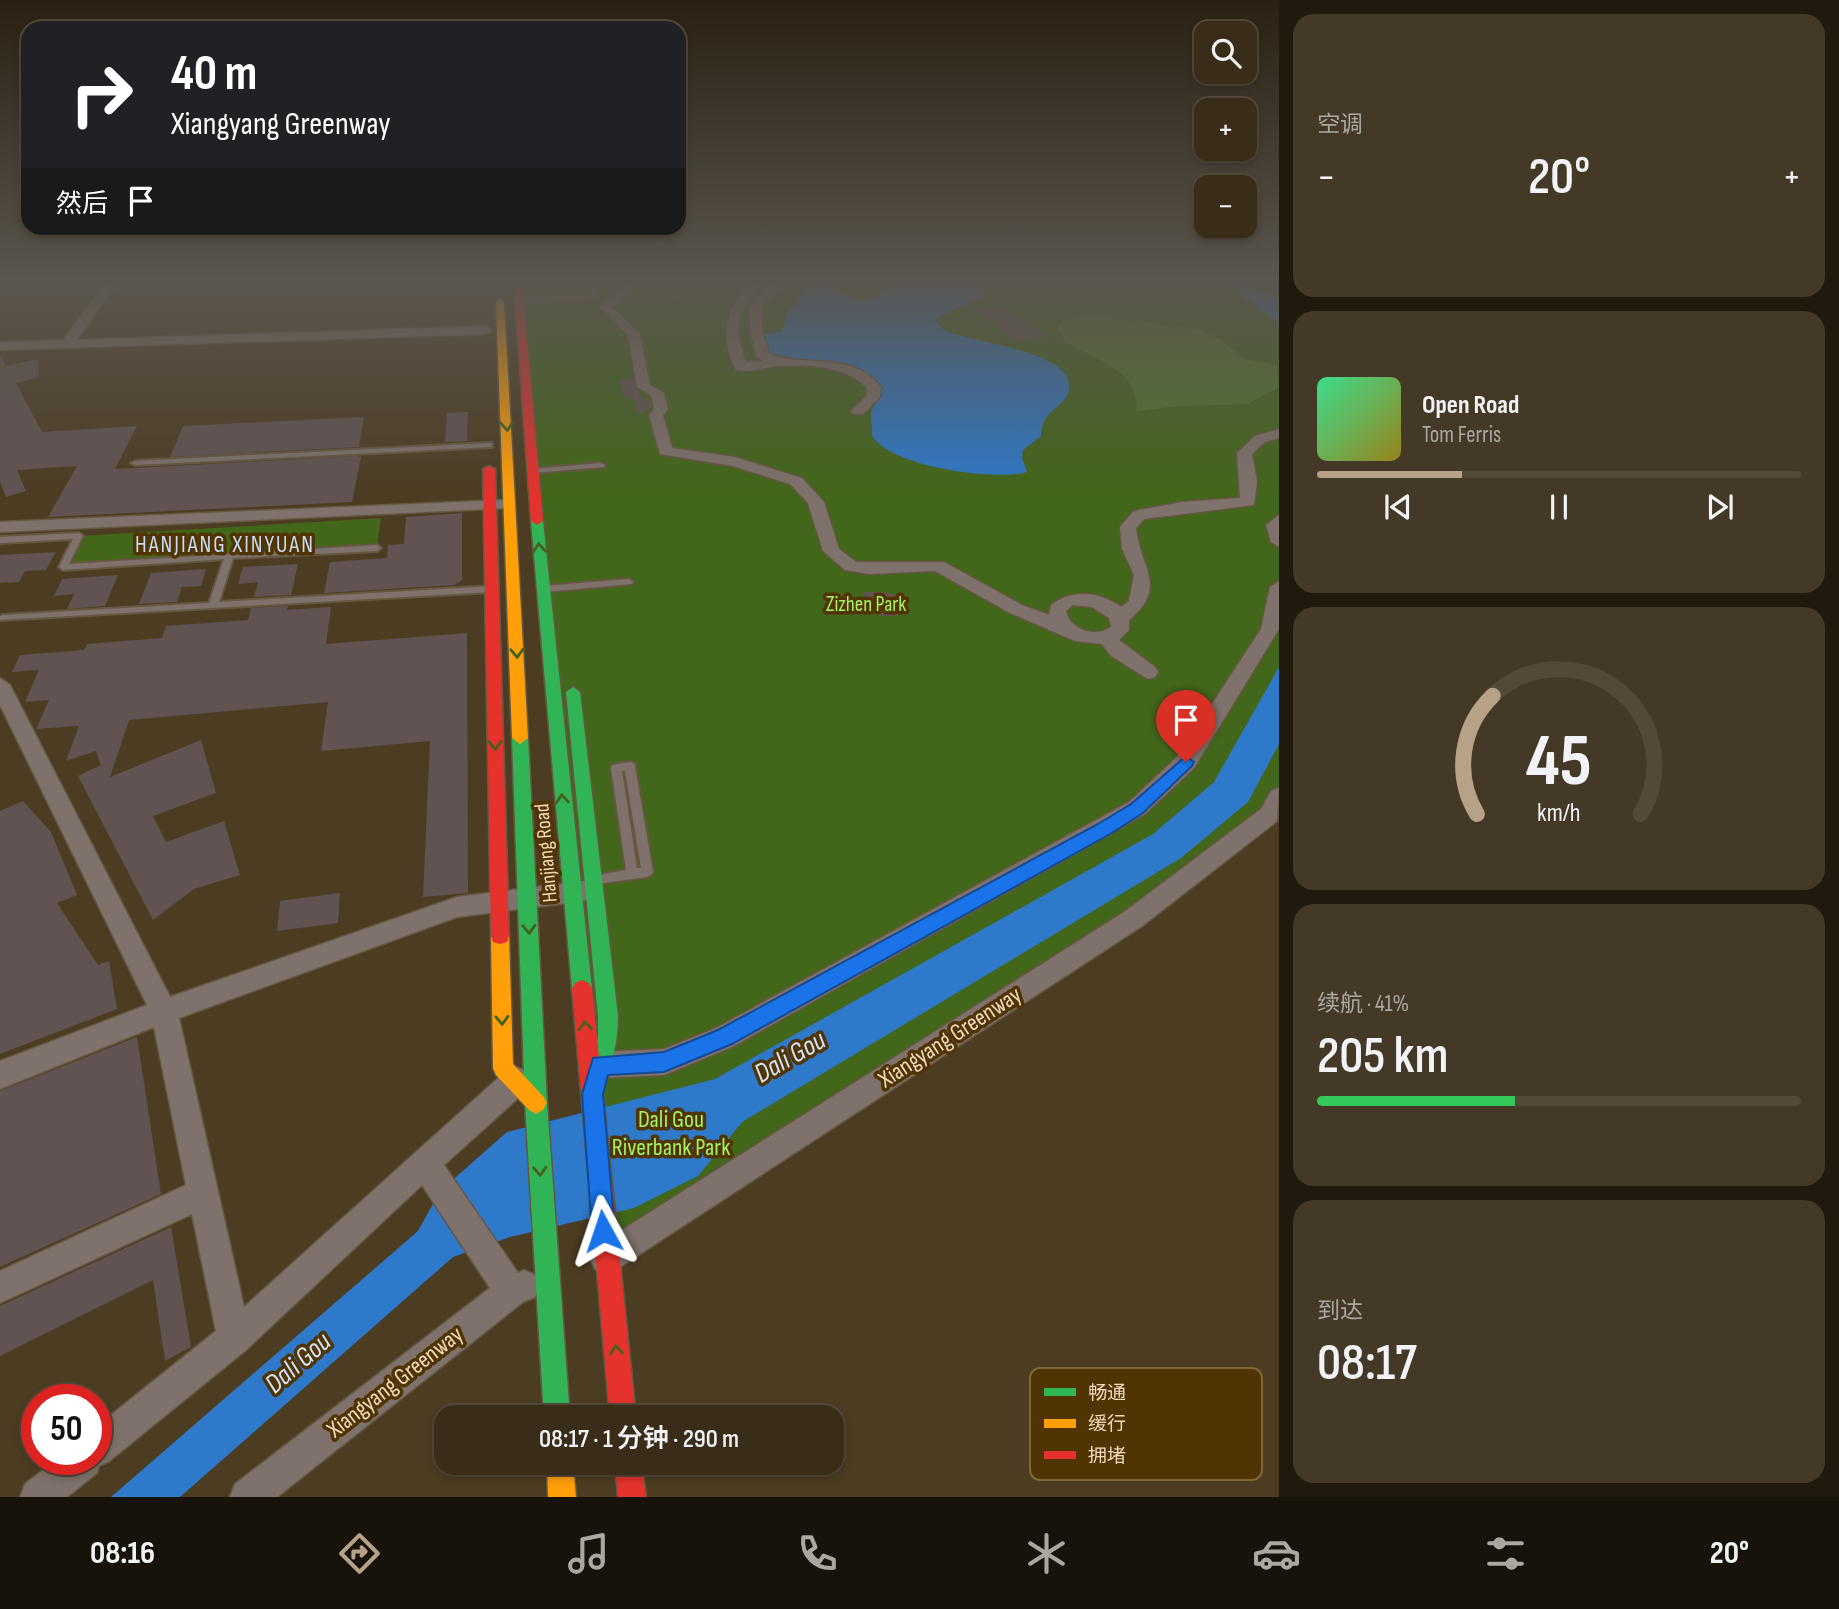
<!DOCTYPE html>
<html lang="zh">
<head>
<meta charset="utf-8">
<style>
	:root { --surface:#392d1a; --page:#443927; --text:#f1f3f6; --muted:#aba8a2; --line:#534939; --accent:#b7a287 }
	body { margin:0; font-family:"Sofia Sans Condensed","Noto Sans SC",sans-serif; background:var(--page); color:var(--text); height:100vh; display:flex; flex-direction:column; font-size:26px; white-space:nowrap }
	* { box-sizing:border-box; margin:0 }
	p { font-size:23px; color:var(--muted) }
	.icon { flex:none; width:38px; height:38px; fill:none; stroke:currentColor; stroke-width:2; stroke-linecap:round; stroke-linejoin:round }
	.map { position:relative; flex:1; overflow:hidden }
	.side { display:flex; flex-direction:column; gap:14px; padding:14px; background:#1f190e; width:560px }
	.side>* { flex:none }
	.hud { position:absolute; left:21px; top:21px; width:665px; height:214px; border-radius:21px; box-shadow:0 4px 10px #0003,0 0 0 2px var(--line); background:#202124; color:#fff; overflow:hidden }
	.tools { position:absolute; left:1194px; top:21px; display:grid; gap:14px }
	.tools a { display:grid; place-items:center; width:63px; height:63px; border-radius:14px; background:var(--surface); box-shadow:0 4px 10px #0003,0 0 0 2px var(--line); font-size:35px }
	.speed { position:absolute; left:21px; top:1384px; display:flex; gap:14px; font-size:35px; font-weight:700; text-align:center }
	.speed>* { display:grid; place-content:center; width:91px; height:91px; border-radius:50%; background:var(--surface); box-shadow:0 4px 10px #0003,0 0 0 2px var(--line); line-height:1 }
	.speed .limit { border:10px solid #d22; background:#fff; color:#111 }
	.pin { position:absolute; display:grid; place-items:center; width:60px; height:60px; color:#fff; margin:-72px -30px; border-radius:50% 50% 50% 0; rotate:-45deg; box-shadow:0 0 7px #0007 }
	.pin .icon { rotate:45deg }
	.me { position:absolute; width:77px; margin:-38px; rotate:355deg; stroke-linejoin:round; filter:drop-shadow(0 0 5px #0008) }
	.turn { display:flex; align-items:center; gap:24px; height:147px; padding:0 35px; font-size:32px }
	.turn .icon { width:91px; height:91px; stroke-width:2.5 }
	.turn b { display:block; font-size:49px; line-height:60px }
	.then { display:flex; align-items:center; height:66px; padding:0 35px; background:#0003; gap:14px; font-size:26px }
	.big { font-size:52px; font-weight:600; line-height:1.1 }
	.side .card { flex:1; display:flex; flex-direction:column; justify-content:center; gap:10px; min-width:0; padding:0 24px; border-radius:21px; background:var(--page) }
	.side .dial { align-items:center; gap:0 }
	.dial svg { height:182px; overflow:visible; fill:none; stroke:var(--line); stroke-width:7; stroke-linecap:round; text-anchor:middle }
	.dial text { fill:var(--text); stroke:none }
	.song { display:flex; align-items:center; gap:21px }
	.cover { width:84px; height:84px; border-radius:10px; background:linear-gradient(135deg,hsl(150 70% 55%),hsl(50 70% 35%)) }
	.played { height:7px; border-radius:4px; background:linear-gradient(90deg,var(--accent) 30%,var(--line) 30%) }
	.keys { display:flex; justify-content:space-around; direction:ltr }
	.heat { display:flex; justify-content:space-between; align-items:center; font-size:38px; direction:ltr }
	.charge { height:10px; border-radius:5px; background:linear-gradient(90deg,#34c759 41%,var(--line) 0) }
	.trip { position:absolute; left:434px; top:1405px; width:410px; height:70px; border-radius:21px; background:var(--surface); box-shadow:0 4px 10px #0003,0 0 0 2px var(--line); font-weight:600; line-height:70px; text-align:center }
	.tab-bar { display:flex; height:112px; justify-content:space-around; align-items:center; background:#17120a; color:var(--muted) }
	.tab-bar .icon { width:49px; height:49px }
	.tab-bar .on { color:var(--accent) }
	.tab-bar b { font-size:32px; color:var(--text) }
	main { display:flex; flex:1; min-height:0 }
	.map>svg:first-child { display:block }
</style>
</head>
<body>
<main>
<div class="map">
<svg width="1279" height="1497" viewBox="0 0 1279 1497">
	<rect width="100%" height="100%" fill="#4c3c22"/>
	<path fill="#42661a" d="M518,284h761v513l-10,18 -663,443z
		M381,518l-4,30 -314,19 16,-31z"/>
	<path fill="#50782a" d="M604,284h140c-40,22 -94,13 -138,10z
		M1106,314l13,5 78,10 25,11 21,19 34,6 2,22 -31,17 -70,2 -41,5c0,-55 -62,-49 -80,-82l8,-12z"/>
	<path fill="#2e79c9" d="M810,284h31l-3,4 4,5c11,5 25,10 37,4l5,-13h98l4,5 -1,6 -51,24c3,4 7,9 11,11 25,13 126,20 124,57 -1,22 -27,19 -28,49l-18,14 -1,8 5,14c-31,9 -139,-5 -155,-37 -1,-3 1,-5 0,-9 -2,-18 -1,-14 7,-30l-24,-28 -10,-4 -77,-7 -5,-23 19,-2 6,-21z
		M1226,284l29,3 23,12 1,24z
		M1279,667v77l-31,58 -67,56 -439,264 -44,54 -64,32 -124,29 -57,20 -273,240h-69l307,-266 22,-40 67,-59 208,-53 438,-245 61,-52z"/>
	<path fill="#615352" d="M1005,306l41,30 -30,5 -40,-31z
		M0,355l6,11 32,-7 1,18 -23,6 26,49 95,-6 -22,43 242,-13 4,1 -9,45 -304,15 29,-51 -60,4 9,21 -20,6 -6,-15z
		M633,377l7,20 9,3 2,8 -14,7 -2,-15 -12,-4 -3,-15z
		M468,412l-1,29 -22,1 2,-29z
		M364,417l-5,30 -189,10 13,-31z
		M462,513v67l-8,5 -130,8 6,-31 57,-4 1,-13 16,-1 2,-27z
		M56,552l-10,18 -21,1 -6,11 -19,1v-28z
		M298,564l-7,31 -37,2 4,-15 -20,2 5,-17z
		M206,569l-5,17 -19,1 -5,15 -38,2 12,-31z
		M118,575l-13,31 -38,3 7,-15 -20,2 8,-17z
		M863,592h22l16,5 5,16h-9l1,3h-19l-2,-9h-10z
		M288,606l-1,4 44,-3 -5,37 141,-11 1,260 -45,4 7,-156 -109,10 7,-49 -199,18 -19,57 91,-37 15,53 -63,23 13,26 58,-21 16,54 -46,14 -41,31 -75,-144 23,-11 -5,-14 -30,10 13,-35 -43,3 13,-29 -24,2 14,-32 -27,2 8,-17 64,-5 3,-6 75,-6 4,-12 82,-6 3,-12z
		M23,801l28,31 26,63 -20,8 41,62 11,-4 8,48 -117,45v-243z
		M340,893l-2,30 -61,8 3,-30z
		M137,1037l24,157 -161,73v-176z
		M171,1227l20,120 -26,14 -12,-81 -153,76v-50z"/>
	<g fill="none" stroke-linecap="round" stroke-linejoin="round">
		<defs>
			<path id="lane" d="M590,284h6l1,14 -77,5 -3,-2 3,-2 72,-4z
				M489,443h3v4l-357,18 -4,-2 4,-2z
				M601,463l4,2 -1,2 -71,6 -4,-2 4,-2z
				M79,533l4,3 -14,28 308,-19 4,3 -4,3 -144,7 -14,44 273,-16 4,3 -4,3 -492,28v-4l3,-1 206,-12 15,-44 -161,11 -4,-3 14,-28 -73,4v-6z
				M629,579l4,3 -1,2 -89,8 -4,-3 4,-3z
				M630,762l4,1 1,3 18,106 -2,3 -4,2 -50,7 -4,-2 -2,-3 2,-3 33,-6 -15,-102 1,-3zM622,771h3l16,97h-4z"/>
			<path id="street" d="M105,284h11l-39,56 409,-14 6,4 -6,4 -486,16v-8l63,-2z
				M624,284h13l-25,23 28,27 10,51 14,8 4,16 -5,6 9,33 63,9 67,21 22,24 15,47 17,13h88l78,43 27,10 2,-10c20,-16 49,-14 70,2l8,-6 5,-26 -12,-26 -2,-22 13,-15 6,-2 43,-8 58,-4 -3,-45 18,-17 24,-7v9l-14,4 -13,12 5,28 -3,23 -110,14 -8,9c4,40 33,59 -7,92v10l-10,10 36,27 3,5 -3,5 -7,2 -37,-23 -9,-12 -27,-3 -65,-28 -75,-42 -66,3 -24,-4 -22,-19 -15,-48 -18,-19 -57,-18 -73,-12 -11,-39 5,-6 -3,-14 -14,-8 -9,-52 -29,-28zM1073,605l19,2 17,11 2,9c-16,11 -41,3 -45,-16z
				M750,284h12c-25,30 -29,41 -16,78l17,-1 -7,-5 -6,-27v-24l22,-21h12l-22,22v23l7,25c39,14 83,-4 112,33l-1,10 -17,17h-10l-2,-3 15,-15 1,-8c-21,-22 -58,-24 -87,-22 -14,1 -30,7 -44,4 -17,-32 -11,-61 14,-86z
				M505,500l8,5 -2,3 -511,24v-10z
				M1279,515v32l-8,-5 -5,-17z
				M1279,581v48l-85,139 -49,46 -411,232 -70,29 -63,3 -10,-4 -4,-9 4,-9 10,-4 63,-3 52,-21 413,-226 49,-46 83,-127 9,-42z
				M0,678l10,7 160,312 287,-100 126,-16 8,3 4,7 -4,7 -8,3 -126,16 -278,101 65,289 262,-236 10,-4 10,4 4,10 -4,10 -82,74 74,108 6,-3 11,5 5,11 -5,11 -12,5 -246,195h-47l5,-13 255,-196 -68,-103 -176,165 -138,112 -9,4 -2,7 -30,24h-47l5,-13 31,-24h40v-33l120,-96 -24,-117 -192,89v-32l186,-86 -32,-158 -154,62v-28l147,-56 -147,-300z
				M1279,788l-2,33 -135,105 -525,343 -11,5 -11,-5 -5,-11 5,-11 529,-335 137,-103 10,-18z"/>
			<path id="fast" d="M537,517l6,4 49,468 -3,6 -7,3 -7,-3 -3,-6 -41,-468z
				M573,687l7,5 38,324c0,24 -5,48 -15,71l-7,3 -7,-3 -3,-7 12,-42v-22l-32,-324z
				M520,732l8,6 19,365 23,315h-26l-19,-315 -13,-365z"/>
			<path id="slow" d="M500,299l4,3 24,436 -8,6 -8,-6 -16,-436z
				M500,928l7,2 2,6 4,128 30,32 4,7 -4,7 -7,4 -7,-4 -33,-35 -3,-7 -2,-132 2,-6z
				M547,1463h26l3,34h-28z"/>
			<path id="jam" d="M514,284h8l21,237 -6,4 -6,-4z
				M489,466l6,3 14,467 -2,6 -7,2 -7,-2 -2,-6 -8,-467z
				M582,980l7,3 3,6 44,429h-26l-38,-429 3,-6z
				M615,1463h26l5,34h-28z"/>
		</defs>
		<use href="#lane" stroke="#665741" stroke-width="4"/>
		<use href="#street" stroke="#665741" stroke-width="3"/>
		<use href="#fast" stroke="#665741" stroke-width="3"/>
		<use href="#slow" stroke="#665741" stroke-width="3"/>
		<use href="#jam" stroke="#665741" stroke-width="3"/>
		<use href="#lane" fill="#7f726c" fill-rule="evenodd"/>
		<use href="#street" fill="#7f726c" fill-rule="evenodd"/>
		<use href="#fast" fill="#30b455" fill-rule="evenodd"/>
		<use href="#slow" fill="#ff9f0a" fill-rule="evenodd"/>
		<use href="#jam" fill="#e5322d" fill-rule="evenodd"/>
	</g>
	<defs><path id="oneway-chevron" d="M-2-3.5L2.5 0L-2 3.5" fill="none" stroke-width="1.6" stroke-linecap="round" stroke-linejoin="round" transform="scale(1.75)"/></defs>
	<g stroke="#456120">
		<use href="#oneway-chevron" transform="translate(507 426) rotate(87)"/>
		<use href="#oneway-chevron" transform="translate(539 548) rotate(-95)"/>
		<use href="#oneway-chevron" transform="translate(517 653) rotate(88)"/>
		<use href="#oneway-chevron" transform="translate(495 745) rotate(89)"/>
		<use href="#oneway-chevron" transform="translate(562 799) rotate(-95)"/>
		<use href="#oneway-chevron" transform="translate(529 929) rotate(88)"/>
		<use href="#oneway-chevron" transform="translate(502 1020) rotate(88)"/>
		<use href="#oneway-chevron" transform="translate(585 1026) rotate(-96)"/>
		<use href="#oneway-chevron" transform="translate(540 1171) rotate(87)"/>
		<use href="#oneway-chevron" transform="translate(616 1350) rotate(-96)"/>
	</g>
	<linearGradient id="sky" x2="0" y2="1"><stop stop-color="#2a2113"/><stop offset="0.57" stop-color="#5b564f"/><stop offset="1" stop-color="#5b564f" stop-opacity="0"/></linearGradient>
	<rect width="1279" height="494" fill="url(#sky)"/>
	<path fill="#1a73e8" stroke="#114b97" stroke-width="2" d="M1186,756l8,6 -2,4 -49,47 -33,21 -378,210 -68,28 -56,3 -5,19 12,137 -3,8 -9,4 -8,-4 -3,-8 -10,-137 11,-36 71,-6 54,-22 380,-206 33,-20z"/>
	<g text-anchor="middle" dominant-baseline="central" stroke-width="7" stroke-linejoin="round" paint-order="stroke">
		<g font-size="21" fill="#a3f267" stroke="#513403">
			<text x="866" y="604">Zizhen Park</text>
		</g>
		<g font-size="21" fill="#f0d9bd" stroke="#513403">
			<text transform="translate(546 853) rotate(-95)">Hanjiang Road</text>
		</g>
		<g font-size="23" letter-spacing="2" fill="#c7dbf3" stroke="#513403">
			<text x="225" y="545">HANJIANG XINYUAN</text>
		</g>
		<g font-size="24" fill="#f0d9bd" stroke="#513403">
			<text transform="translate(950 1037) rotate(-33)">Xiangyang Greenway</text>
			<text transform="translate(395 1382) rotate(-38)">Xiangyang Greenway</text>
		</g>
		<g font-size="24" fill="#a3f267" stroke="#513403">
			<text x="671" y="1119">Dali Gou<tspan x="671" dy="28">Riverbank Park</tspan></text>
		</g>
		<g font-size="28" font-style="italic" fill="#d1e4fc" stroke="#513403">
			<text transform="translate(790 1057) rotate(-30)">Dali Gou</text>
			<text transform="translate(298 1363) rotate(-41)">Dali Gou</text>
		</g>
	</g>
	<rect x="1030" y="1368" width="232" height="112" rx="10" fill="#513403" stroke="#81663b" stroke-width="2"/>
	<rect x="1044" y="1388" width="32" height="8" fill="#30b455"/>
	<rect x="1044" y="1419" width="32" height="9" fill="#ff9f0a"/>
	<rect x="1044" y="1451" width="32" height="8" fill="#e5322d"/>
	<g font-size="19" fill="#f0d9bd">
		<text x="1088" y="1399">畅通</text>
		<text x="1088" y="1430">缓行</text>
		<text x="1088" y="1462">拥堵</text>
	</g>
</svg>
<div class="tools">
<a><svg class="icon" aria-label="search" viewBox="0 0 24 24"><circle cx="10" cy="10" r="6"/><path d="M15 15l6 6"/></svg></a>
<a>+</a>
<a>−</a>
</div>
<div class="speed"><div class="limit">50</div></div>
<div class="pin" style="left:1186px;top:762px;background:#d93025"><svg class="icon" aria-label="arrive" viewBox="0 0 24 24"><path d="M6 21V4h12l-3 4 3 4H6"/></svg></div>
<svg class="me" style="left:603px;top:1231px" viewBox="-20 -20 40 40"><path d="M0-17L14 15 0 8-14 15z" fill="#1a73e8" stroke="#fff" stroke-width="4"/></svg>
<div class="trip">08:17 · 1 分钟 · 290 m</div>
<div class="hud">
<div class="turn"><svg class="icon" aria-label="right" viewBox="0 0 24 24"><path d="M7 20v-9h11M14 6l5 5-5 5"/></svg><div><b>40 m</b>Xiangyang Greenway</div></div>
<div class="then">然后<svg class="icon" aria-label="arrive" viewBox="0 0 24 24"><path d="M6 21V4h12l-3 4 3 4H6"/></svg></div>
</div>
</div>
<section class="side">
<div class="card"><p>空调</p>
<div class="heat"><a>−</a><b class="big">20°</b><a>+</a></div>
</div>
<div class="card">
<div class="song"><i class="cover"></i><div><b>Open Road</b><p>Tom Ferris</p></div></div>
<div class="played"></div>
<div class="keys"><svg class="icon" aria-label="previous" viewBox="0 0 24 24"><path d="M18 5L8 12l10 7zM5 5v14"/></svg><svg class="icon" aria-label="pause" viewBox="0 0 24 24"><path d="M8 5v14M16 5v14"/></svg><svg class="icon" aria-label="next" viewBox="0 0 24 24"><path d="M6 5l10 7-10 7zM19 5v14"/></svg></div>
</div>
<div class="card dial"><svg viewBox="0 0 100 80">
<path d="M14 69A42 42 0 1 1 86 69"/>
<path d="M14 69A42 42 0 0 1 21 17" stroke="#b7a287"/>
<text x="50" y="56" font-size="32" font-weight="700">45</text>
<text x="50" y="72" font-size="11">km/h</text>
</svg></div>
<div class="card"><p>续航 · 41%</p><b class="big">205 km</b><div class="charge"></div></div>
<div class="card"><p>到达</p><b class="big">08:17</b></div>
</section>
</main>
<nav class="tab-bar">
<b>08:16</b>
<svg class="icon on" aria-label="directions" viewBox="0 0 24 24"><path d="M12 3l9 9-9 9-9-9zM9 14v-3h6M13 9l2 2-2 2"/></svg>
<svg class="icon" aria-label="music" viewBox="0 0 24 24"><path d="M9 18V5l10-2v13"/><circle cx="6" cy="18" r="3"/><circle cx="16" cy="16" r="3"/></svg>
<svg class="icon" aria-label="phone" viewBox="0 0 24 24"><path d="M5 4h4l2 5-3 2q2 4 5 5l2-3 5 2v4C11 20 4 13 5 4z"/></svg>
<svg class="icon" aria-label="climate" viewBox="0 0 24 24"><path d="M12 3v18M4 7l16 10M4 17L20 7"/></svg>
<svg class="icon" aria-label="car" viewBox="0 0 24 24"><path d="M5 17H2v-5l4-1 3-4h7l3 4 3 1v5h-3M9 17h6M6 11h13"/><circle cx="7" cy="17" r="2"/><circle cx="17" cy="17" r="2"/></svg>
<svg class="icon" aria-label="filters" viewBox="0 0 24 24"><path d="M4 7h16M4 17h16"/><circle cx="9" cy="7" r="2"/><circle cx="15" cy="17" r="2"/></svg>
<b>20°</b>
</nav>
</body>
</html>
